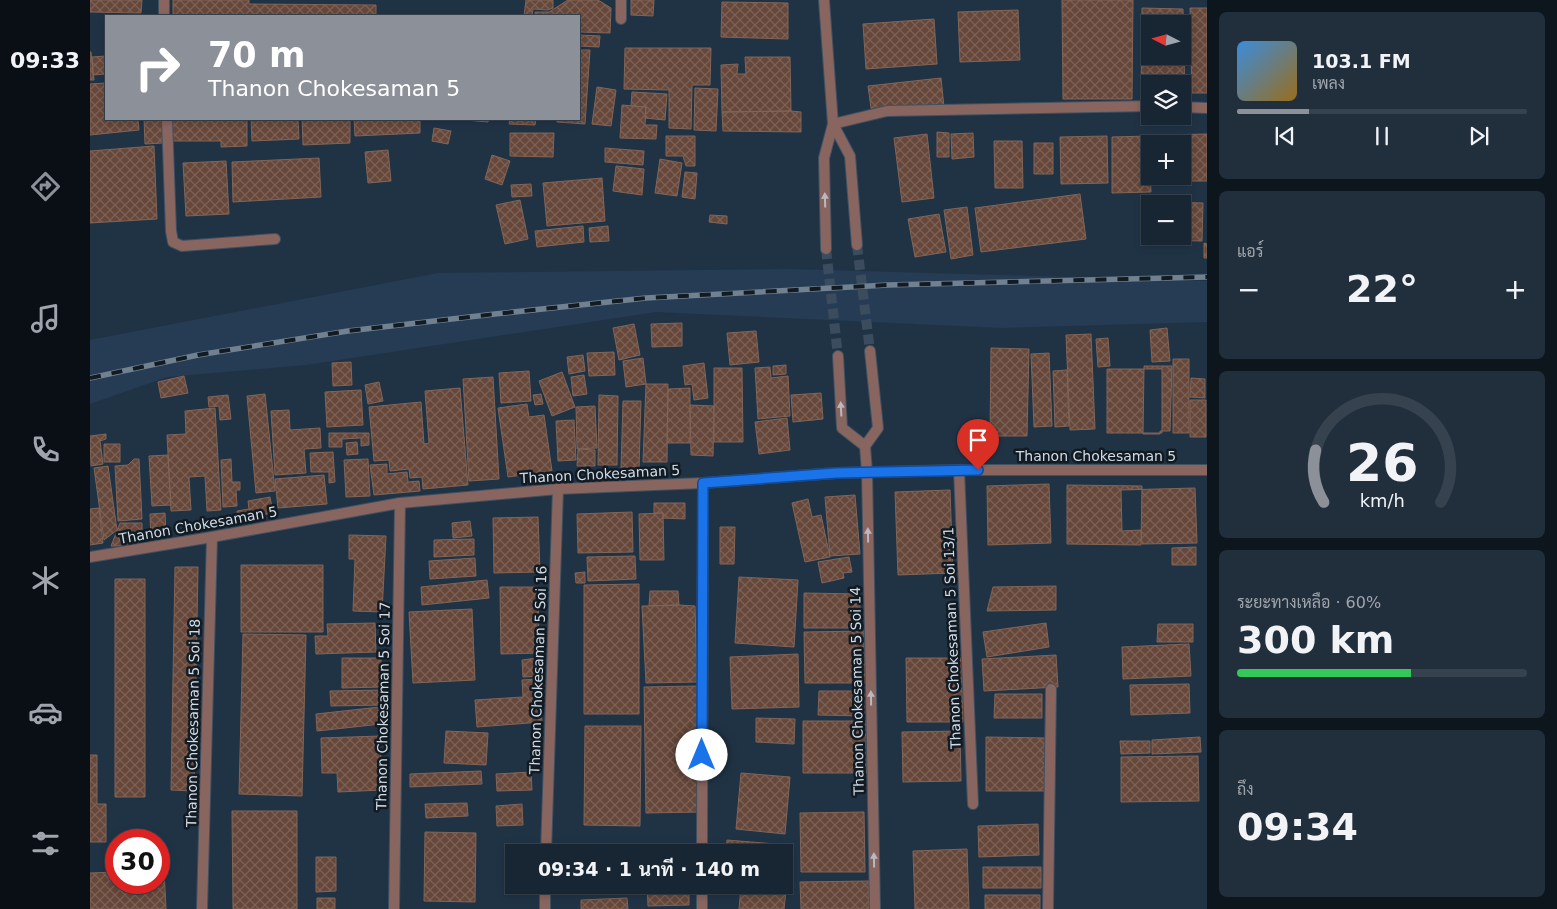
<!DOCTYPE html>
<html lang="th">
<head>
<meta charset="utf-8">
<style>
	:root { --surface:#182634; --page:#212e3c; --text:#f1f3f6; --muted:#9fa5ac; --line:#36434f; --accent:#8c9099 }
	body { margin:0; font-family:"DejaVu Sans",Sarabun,sans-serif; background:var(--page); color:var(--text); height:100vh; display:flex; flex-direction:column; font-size:19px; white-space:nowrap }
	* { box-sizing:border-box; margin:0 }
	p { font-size:16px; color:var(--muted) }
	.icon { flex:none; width:28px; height:28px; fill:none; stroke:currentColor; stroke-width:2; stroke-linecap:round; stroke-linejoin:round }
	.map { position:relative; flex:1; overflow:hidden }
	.sheet { display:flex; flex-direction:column; gap:12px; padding:12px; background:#0d151d; width:350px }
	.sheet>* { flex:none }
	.banner { position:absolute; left:15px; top:15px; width:475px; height:105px; border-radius:0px; box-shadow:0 2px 8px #0003,0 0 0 1px var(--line); background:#8c9099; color:#fff; overflow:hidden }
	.needle { width:32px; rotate:276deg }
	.fabs { position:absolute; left:1051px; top:15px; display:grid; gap:10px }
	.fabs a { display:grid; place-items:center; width:50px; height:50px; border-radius:0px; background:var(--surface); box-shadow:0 2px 8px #0003,0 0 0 1px var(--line); font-size:25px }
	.speed { position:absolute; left:15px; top:829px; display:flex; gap:10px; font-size:25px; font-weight:700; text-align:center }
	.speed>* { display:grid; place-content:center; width:65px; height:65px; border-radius:50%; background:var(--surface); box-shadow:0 2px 8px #0003,0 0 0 1px var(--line); line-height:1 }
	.speed .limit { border:8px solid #d22; background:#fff; color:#111 }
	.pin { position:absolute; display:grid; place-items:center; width:42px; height:42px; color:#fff; margin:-51px -21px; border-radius:50% 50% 50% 0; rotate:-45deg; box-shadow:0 0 5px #0007 }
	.pin .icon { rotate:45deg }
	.me { position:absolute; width:55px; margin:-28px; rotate:0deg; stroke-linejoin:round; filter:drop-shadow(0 0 4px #0008) }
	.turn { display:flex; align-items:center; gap:18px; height:105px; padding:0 20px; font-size:22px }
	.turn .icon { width:65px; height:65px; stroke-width:2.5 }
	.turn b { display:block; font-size:35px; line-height:42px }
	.big { font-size:38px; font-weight:700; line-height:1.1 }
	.sheet .tile { flex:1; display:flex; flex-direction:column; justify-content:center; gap:8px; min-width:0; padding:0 18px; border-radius:8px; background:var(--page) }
	.sheet .dial { align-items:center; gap:0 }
	.dial svg { height:130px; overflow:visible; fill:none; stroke:var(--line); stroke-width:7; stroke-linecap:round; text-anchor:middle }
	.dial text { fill:var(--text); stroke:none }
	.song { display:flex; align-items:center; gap:15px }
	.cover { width:60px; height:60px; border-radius:8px; background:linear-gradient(135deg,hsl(210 70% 55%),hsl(40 70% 35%)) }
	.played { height:5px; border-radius:2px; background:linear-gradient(90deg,var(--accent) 25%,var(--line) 25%) }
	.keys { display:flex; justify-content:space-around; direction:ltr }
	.heat { display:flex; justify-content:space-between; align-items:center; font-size:28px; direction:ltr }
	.charge { height:8px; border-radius:4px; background:linear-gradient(90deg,#34c759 60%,var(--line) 0) }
	.trip { position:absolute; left:415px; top:844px; width:288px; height:50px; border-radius:0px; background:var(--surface); box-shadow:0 2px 8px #0003,0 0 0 1px var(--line); font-weight:700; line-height:50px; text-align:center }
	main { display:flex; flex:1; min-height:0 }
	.tab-bar { display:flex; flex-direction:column; width:90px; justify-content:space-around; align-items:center; background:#0a0f15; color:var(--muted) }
	.tab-bar .icon { width:35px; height:35px }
	.tab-bar .on { color:var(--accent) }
	.tab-bar b { font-size:22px; color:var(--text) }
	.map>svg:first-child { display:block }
</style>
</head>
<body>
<main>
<nav class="tab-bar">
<b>09:33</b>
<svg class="icon on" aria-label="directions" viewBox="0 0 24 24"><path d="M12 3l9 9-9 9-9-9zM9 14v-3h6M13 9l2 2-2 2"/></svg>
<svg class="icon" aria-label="music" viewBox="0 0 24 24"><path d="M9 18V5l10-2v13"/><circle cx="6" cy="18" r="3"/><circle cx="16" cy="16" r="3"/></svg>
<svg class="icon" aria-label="phone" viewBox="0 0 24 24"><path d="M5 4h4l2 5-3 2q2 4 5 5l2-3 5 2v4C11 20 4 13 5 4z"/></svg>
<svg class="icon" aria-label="climate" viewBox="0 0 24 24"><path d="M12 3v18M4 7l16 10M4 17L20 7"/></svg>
<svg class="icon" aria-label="car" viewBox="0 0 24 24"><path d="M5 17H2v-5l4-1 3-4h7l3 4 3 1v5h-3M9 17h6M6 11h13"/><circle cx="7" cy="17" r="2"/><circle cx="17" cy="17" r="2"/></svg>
<svg class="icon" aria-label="filters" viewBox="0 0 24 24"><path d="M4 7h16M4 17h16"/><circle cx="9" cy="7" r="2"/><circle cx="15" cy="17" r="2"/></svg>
</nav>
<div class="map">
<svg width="1117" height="909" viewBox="0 0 1117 909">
	<defs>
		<pattern id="building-cross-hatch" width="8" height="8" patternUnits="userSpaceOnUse" patternTransform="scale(1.25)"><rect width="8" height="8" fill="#664739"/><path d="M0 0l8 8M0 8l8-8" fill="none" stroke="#7b6156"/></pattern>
	</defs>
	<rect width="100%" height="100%" fill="#203345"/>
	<path fill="#253c54" d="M699,269l418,12v41l-204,6 -347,-16 -350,53 -139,12 -77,27v-64l348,-67z"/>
	<path fill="url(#building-cross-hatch)" stroke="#816558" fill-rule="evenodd" d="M0,0h52l-1,13 -51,-1z
		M83,0h76v4l127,1v11h-203z
		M436,0h27v8l-5,2 -15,-1 -1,7h-8z
		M478,0h30l13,8 -1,25 -31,-1v-16h-44v-4h14z
		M541,0h23l-1,16 -22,-1z
		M972,0h71l-1,99h-69z
		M632,2l66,1v36l-67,-2z
		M1052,8l41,1 2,87h-3v-12h-32v12h-9zM1060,24h32v32h-32z
		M1100,8h17v85h-15z
		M928,10l2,50 -60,2 -2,-50z
		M844,19l3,45 -71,5 -3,-45z
		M489,35l21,1 -1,11 -20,-1z
		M535,48h86l-1,37h-18l-1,44 -22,-1v-38l-45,-1z
		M489,50h11l-5,74 -28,-2v-3h22z
		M0,52h1l3,28h-4z
		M16,56v18l-13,1 -1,-18z
		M655,57h45l1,54 -69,1 -1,-47 17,-1 -1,10h9z
		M851,78l3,29 -72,8 -4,-29z
		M16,83v36h32l1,11 -49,5v-51z
		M507,87l19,3 -5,36 -19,-2z
		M605,88l23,1 -2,42 -22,-1z
		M542,92l35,2 -2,26 -20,-2 1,-11 -15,-1z
		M532,105l24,2 -1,18h12l-1,14 -36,-1z
		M701,111l10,1v20l-78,-1 -1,-19z
		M54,119h18l1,24 -18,1z
		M82,119h75v27l-26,1v-6h-49z
		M161,119h47l1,20 -47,2z
		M212,119h48v24l-47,2z
		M264,119h66v14l-65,3z
		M376,119h23l-1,3 -22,-2z
		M420,119h26l-1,6 -26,-1z
		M344,128l17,3 -3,13 -16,-3z
		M847,132l12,1v24h-12z
		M420,133h44l-1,24 -43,-1z
		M883,133l1,24 -22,2 -1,-25z
		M837,134l7,64 -32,4 -8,-64z
		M1117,134v47h-48v-5h23v-32h-24v-9z
		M576,136h29v30h-9l-3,-10h-17z
		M1017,136l1,47 -47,1 -1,-47z
		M1059,136l2,56 -39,1v-56z
		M904,141h28l1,47h-28z
		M944,143h19v31h-19z
		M64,146l3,73 -67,4v-72z
		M515,148l39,3 -1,14 -38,-3z
		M298,150l3,31 -23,2 -3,-31z
		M402,155l18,6 -8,24 -17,-6z
		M229,158l2,39 -88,5 -1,-40z
		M570,159l22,4 -5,33 -22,-3z
		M136,161l3,53 -43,2 -3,-53z
		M526,166l28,3 -2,26 -29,-4z
		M595,172l12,1 -2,26 -13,-2z
		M512,178l3,43 -58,5 -4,-43z
		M441,184l1,12 -20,1 -1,-12z
		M990,194l6,45 -105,13 -6,-44z
		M430,200l8,39 -23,5 -9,-39z
		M1074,202l39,1 -1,38 -39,-1v-4h19v-32h-18z
		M877,207l6,48 -22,4 -7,-49z
		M849,214l7,38 -31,5 -7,-38z
		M620,215l17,1v8l-18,-2z
		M493,226l1,16 -47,5 -2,-16z
		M518,226l1,15 -19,1 -1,-14z
		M1114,243l3,1v14h-3z
		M592,323v23l-30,1 -1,-23z
		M544,324l6,31 -21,5 -6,-32z
		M1077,328l3,33 -18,1 -2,-32z
		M666,331l3,31 -29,3 -3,-32z
		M1001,334l4,95 -25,1 -4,-95z
		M1018,338l2,28 -12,1 -2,-28z
		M901,348l38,1 -2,87h-37z
		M524,352l1,23 -26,1 -2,-23z
		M959,353l3,73 -18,1 -3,-73z
		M493,355l2,16 -16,3 -2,-17z
		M553,358l3,26 -20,3 -3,-26z
		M1083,359h16v74h-16z
		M261,362l1,23 -19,1 -1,-23z
		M614,363l4,35 -14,2 -2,-16 -7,1 -2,-19z
		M696,365v9l-13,1v-9z
		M1054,366h28l-2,65h-10v3h-17z
		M680,367l1,11 17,-2 2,40 -32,3 -3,-51z
		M624,368h28l1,74h-29z
		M1017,369h55v64h-55z
		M977,370l2,56 -14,1 -2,-56z
		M439,371l2,30 -30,2 -2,-30z
		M472,372l13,35 -23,9 -13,-35z
		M494,375l3,19 -14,2 -2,-19z
		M94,376l4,17 -27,5 -3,-16z
		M403,377l6,102 -30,2 -6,-102z
		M1101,378l14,1v19l-15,-1z
		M289,382l4,19 -15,3 -3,-19z
		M556,384h22l-1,78h-24z
		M370,388l8,97 -45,4 -1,-12 -12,1 -1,-9 -19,2 -1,-11 -15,1 -5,-54 52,-5 3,42 5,-1 -4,-52z
		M600,388v55h-23l1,-54z
		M271,390l2,35 -36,2 -2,-35z
		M731,393l2,26 -30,3 -2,-27z
		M175,394l10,97 -19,2 -9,-97z
		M451,394l2,10 -8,1 -2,-10z
		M138,395l3,24 -11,1 -1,-14 -10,1 -1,-10z
		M509,395l19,1 -1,69h-19z
		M1100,400h16v37h-16z
		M533,401h18l-2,68h-18z
		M437,404l2,13 15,-2 8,56 -44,6 -10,-69z
		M600,405l24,1 -1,50 -22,-1z
		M505,406l2,42 -20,1 -1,-42z
		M125,408l6,102 -14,1 -2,-35 -16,1 2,33 -20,1 -4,-76 19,-1 -1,-23z
		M199,410l1,20 30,-2 1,20 -17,1 2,24 -31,2 -4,-64z
		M697,418l3,32 -31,4 -4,-32z
		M484,420l2,40 -18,1 -2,-40z
		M239,433h40v12l-8,1v-8l-19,1v8h-13z
		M16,434v5l-6,2 3,23 -12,2 -1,-30z
		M267,442l1,12 -11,1 -1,-12z
		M14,444h16v18h-16z
		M488,449l17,1v16h-18z
		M243,452l2,30 -6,1v-11h-18l-1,-19z
		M78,455l3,50 -19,1 -3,-50z
		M44,459h5l3,60 -24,2 -3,-55 13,-1z
		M141,459l1,23h8v8h-4l1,16 -14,1 -2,-47z
		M278,459l2,37 -24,1 -2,-37z
		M297,464v10l20,-2 1,10 11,-1 1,10 -46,4 -4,-30z
		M18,466l9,64 -13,10 -10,-72z
		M234,475l3,29 -49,4 -3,-29z
		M959,484l2,59 -63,2 -1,-59z
		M977,485l75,1 -1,59 -74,-1z
		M1105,488l2,55 -55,1 -1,-14 -19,1 -1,-41z
		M860,490l3,83 -55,2 -3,-83z
		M765,495l5,59 -30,2 -5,-59z
		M180,497l3,16 -35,6 -1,-8 12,-2 -1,-8z
		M718,499l4,18 9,-2 9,42 -25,5 -13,-59z
		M564,503h31v16l-22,-1v-5h-9z
		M9,508l4,35 -13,2v-36z
		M542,512l1,40 -55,1 -1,-39z
		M75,513l1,22 -15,5 -1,-26z
		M573,513l1,47h-24l-1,-46z
		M448,517l2,55 -46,1 -1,-55z
		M380,521l2,15 -19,2 -1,-15z
		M30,523h22v23h-31z
		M630,527h15l-1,37h-14z
		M259,535l37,1 -4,76 -29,-1 2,-52h-6z
		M384,539v16l-40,2v-17z
		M1106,547v18h-24v-17z
		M545,556l1,23 -48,2 -1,-24z
		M759,557l3,15 -9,1 1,5 -22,5 -4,-21z
		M385,558l1,18 -46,3 -1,-18z
		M151,565h82v67h-82z
		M85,567h23l-4,224 -23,-1z
		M495,572v11h-9l-1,-10z
		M649,577l59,3 -4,67 -59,-4z
		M25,579h30v218h-30z
		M397,580l2,18 -67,7 -1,-18z
		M549,584v130h-55v-129z
		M966,586v24l-69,1 6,-24z
		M410,587h38l1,66 -38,1z
		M560,591h28l1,14 -30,1z
		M714,593l56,1v34h-56z
		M589,605l16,1 2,76 -51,1 -4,-77z
		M382,609l3,71 -62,3 -4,-71z
		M285,623l1,29 -60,2 -1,-18h13l-1,-12z
		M956,623l3,24 -62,10 -4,-25z
		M1068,624h35v18h-36z
		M778,631l1,52h-64l-1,-51z
		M153,634l63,1 -4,161 -63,-2z
		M1099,644l2,32 -68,3 -1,-32z
		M708,654l1,53 -67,2 -2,-52z
		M966,655l2,32 -74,4 -2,-32z
		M252,658h39v29l-39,1z
		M447,658l1,18 -15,1 -1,-17z
		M816,658h57v64h-56z
		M448,679l4,43 -65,5 -2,-27 48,-3 -1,-17z
		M1099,684l1,29 -59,2 -1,-30z
		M608,686l2,126 -54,1 -2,-126z
		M294,690v15l-53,1 -1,-15z
		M729,691h45v25l-46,-1z
		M905,694h47v24h-48z
		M290,707l1,17 -64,7 -1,-17z
		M666,718l39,1 -1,25 -38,-2z
		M713,721h64v52h-64z
		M495,726h56l-1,100 -56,-1z
		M356,731l42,2 -2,32 -42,-2z
		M870,731l1,50 -58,1 -1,-50z
		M290,736l2,54 -44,2 -1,-19h-15l-1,-35z
		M896,737l61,1 -1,53h-60z
		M1110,737l1,15 -49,2v-14z
		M1030,741h30v12l-29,1z
		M0,755h7v49h9v38h-16z
		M1108,756l1,45 -78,1v-45z
		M391,771l1,13 -72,3v-13z
		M441,772l1,18 -35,1 -1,-17z
		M651,773l49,4 -5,57 -49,-5z
		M377,803l1,13 -42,2 -1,-14z
		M432,804l1,21 -26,1 -1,-20z
		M142,811h65v98h-64z
		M774,812l1,60h-64l-1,-59z
		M948,824l1,31 -60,2 -1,-31z
		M335,832l51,1 -1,69 -51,-1z
		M637,840l61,5 -4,35v-28h-58z
		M877,849l2,60h-54l-2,-58z
		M226,857h20v34l-20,1z
		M893,867h58v21h-58z
		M69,869h5l2,40h-76v-36l26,-1v10h43z
		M779,881v28h-68l-1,-27z
		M488,885h23v2l-23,1z
		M557,885h42v20l-41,1z
		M651,887l45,4 -2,18h-45z
		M895,895h55v14h-55z
		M227,898h18v11h-18z
		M537,898l1,11h-47v-9z"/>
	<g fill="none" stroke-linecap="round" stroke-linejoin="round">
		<path stroke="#3a4c5d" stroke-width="10" stroke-dasharray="10 5" stroke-linecap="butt" d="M767,245l13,106
			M736,249l12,107"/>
		<defs>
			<path id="minor" d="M74,0v16
				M531,19v-19
				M1092,107l25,1
				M77,119l4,112 2,11 9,4 93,-7
				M743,124l54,-13 263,-5
				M869,470l14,334
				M777,472l8,437
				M456,852l12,-363
				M612,852l1,-369
				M455,885v24
				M112,909l10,-372
				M304,909l6,-406
				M612,909v-24
				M958,909l3,-220"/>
			<path id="tertiary" d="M734,0l9,124 17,32 7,89
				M736,249l-2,-91 9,-34
				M748,356l4,72 23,18
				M777,472l-2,-26 13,-18 -8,-77
				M0,557l122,-20 188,-34 158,-14 145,-6 133,-10 123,-3h248"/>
		</defs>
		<use href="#minor" stroke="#405162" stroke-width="12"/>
		<use href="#tertiary" stroke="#405162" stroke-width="12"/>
		<use href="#minor" stroke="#89655f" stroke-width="10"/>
		<use href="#tertiary" stroke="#89655f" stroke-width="10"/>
		<defs>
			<path id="rail" d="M0,378l108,-23 150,-24 147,-17 151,-16 242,-13 319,-8"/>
		</defs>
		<use href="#rail" stroke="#718190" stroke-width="5.5"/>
		<use href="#rail" stroke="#121a22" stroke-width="4" stroke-dasharray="11" stroke-linecap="butt"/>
	</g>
	<defs><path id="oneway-solid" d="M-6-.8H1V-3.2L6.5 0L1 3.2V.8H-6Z" transform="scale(1.25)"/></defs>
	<g fill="#bbb8bf">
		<use href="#oneway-solid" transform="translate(735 200) rotate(-92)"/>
		<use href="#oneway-solid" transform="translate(751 409) rotate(-93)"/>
		<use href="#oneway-solid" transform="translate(778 535) rotate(-91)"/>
		<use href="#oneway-solid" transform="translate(781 698) rotate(-91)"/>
		<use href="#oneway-solid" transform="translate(784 860) rotate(-91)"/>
	</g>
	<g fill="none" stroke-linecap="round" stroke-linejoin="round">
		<defs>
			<path id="route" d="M612,755l1,-272 133,-10 142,-3"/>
		</defs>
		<use href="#route" stroke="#114b97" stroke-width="12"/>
		<use href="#route" stroke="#1a73e8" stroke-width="9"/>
	</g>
	<g text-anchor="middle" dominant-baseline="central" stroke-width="5" stroke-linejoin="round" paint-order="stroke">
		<g font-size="14" fill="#d0dce8" stroke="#121a22">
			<text x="1006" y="456">Thanon Chokesaman 5</text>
			<text transform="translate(510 474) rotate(-3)">Thanon Chokesaman 5</text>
			<text transform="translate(108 525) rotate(-10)">Thanon Chokesaman 5</text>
			<text transform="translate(862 638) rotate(-92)">Thanon Chokesaman 5 Soi 13/1</text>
			<text transform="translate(448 670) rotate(-88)">Thanon Chokesaman 5 Soi 16</text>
			<text transform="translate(767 691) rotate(-91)">Thanon Chokesaman 5 Soi 14</text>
			<text transform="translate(293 706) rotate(-89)">Thanon Chokesaman 5 Soi 17</text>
			<text transform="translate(103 723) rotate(-89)">Thanon Chokesaman 5 Soi 18</text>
		</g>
	</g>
</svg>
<div class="fabs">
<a><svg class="needle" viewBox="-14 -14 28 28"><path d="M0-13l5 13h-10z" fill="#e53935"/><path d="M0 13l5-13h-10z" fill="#9fa5ac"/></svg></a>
<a><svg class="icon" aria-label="layers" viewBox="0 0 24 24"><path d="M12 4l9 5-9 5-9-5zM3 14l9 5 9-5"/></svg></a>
<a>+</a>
<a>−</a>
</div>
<div class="speed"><div class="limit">30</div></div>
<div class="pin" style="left:888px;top:470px;background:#d93025"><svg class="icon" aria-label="arrive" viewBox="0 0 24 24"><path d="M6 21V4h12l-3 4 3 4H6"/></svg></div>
<svg class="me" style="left:612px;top:755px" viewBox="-20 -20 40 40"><circle r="19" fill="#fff"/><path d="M0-13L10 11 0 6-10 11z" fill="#1a73e8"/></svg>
<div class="trip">09:34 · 1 นาที · 140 m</div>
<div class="banner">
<div class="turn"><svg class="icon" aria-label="right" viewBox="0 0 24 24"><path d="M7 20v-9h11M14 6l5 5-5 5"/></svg><div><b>70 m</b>Thanon Chokesaman 5</div></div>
</div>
</div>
<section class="sheet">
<div class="tile">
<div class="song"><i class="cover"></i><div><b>103.1 FM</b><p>เพลง</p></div></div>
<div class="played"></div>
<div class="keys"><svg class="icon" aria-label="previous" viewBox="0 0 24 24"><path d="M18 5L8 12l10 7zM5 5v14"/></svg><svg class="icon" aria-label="pause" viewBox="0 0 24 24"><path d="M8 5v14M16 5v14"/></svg><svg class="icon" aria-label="next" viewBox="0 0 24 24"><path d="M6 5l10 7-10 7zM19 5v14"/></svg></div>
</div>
<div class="tile"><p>แอร์</p>
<div class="heat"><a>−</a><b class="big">22°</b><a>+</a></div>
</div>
<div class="tile dial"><svg viewBox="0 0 100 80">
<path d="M14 69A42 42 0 1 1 86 69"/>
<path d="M14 69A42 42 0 0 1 9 37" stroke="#8c9099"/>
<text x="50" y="56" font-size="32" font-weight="700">26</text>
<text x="50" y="72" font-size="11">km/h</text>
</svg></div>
<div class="tile"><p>ระยะทางเหลือ · 60%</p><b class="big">300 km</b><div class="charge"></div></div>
<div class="tile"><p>ถึง</p><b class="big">09:34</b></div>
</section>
</main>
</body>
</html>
